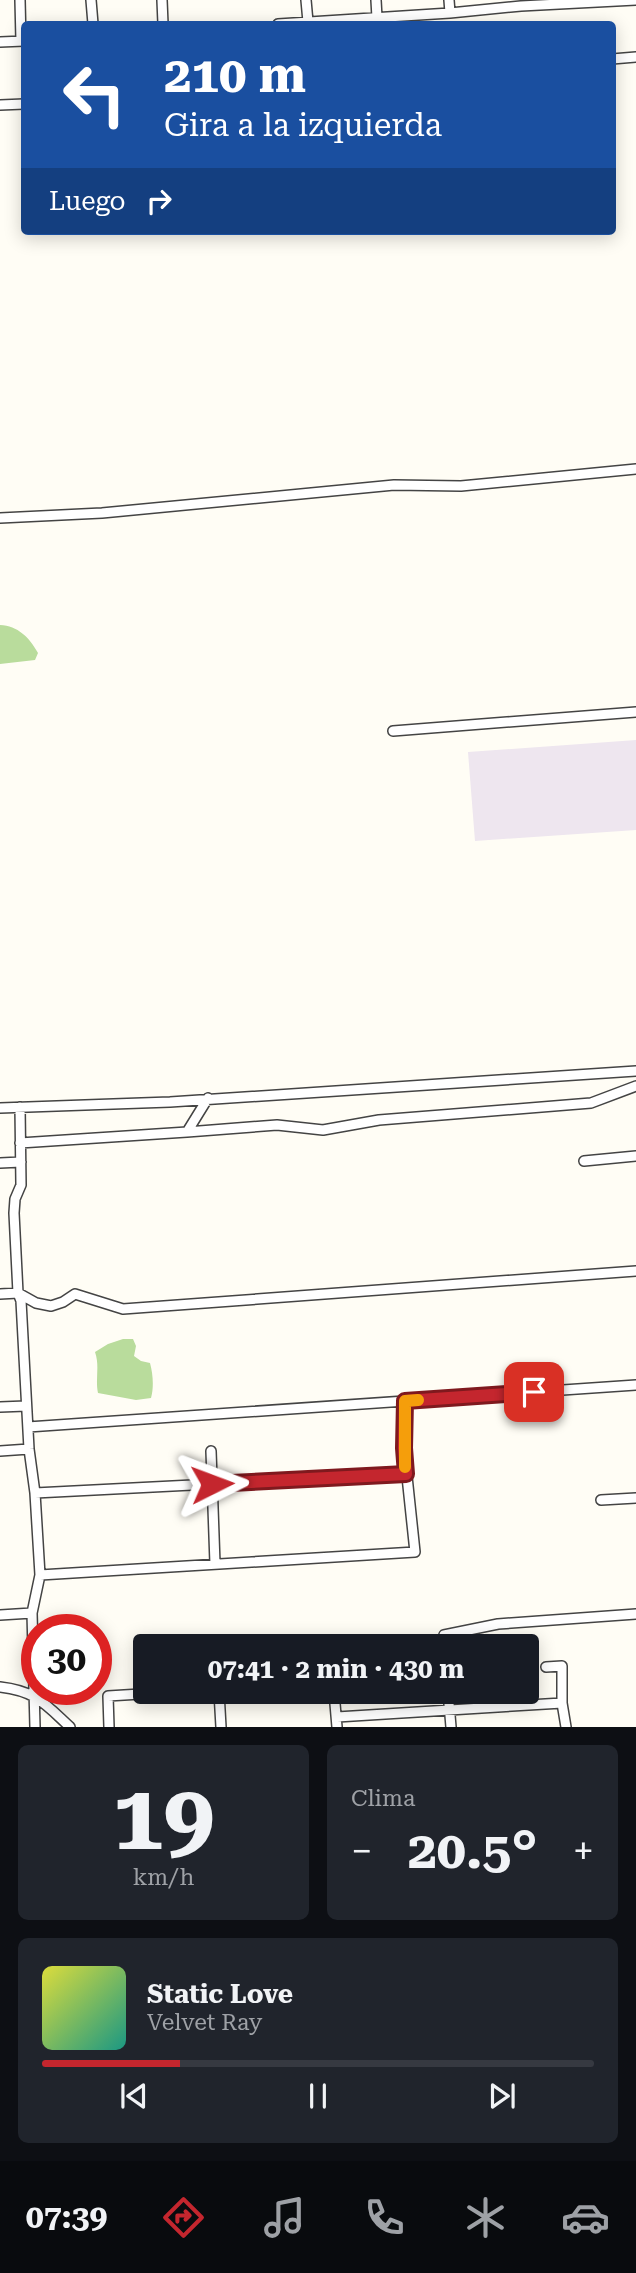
<!DOCTYPE html>
<html lang="es">
<head>
<meta charset="utf-8">
<style>
	:root { --surface:#171b24; --page:#20242c; --text:#f1f3f6; --muted:#9ea1a6; --line:#363941; --accent:#c4262e }
	body { margin:0; font-family:"Roboto Serif",serif; background:var(--page); color:var(--text); height:100vh; display:flex; flex-direction:column; font-size:26px; white-space:nowrap }
	* { box-sizing:border-box; margin:0 }
	p { font-size:23px; color:var(--muted) }
	.icon { flex:none; width:38px; height:38px; fill:none; stroke:currentColor; stroke-width:2; stroke-linecap:round; stroke-linejoin:round }
	.map { position:relative; height:1727px; overflow:hidden }
	.panel { display:flex; flex-direction:column; gap:18px; padding:18px; background:#0d0f14; flex:1 }
	.panel>* { flex:none }
	.banner { position:absolute; left:21px; top:21px; width:595px; height:214px; border-radius:7px; box-shadow:0 4px 18px #0003; background:#1a4fa0; color:#fff; overflow:hidden }
	.speed { position:absolute; left:21px; top:1614px; display:flex; gap:14px; font-size:35px; font-weight:700; text-align:center }
	.speed>* { display:grid; place-content:center; width:91px; height:91px; border-radius:50%; background:var(--surface); box-shadow:0 4px 18px #0003; line-height:1 }
	.speed .limit { border:10px solid #d22; background:#fff; color:#111 }
	.pin { position:absolute; display:grid; place-items:center; width:60px; height:60px; color:#fff; margin:-30px; border-radius:14px; box-shadow:0 4px 10px #0006 }
	.me { position:absolute; width:77px; margin:-38px; rotate:87deg; stroke-linejoin:round; filter:drop-shadow(0 0 5px #0008) }
	.turn { display:flex; align-items:center; gap:24px; height:147px; padding:0 28px; font-size:32px }
	.turn .icon { width:91px; height:91px; stroke-width:2.5 }
	.turn b { display:block; font-size:49px; line-height:60px }
	.then { display:flex; align-items:center; height:66px; padding:0 28px; background:#0003; gap:14px; font-size:26px }
	.big { font-size:52px; font-weight:700; line-height:1.1 }
	.panel .widget { flex:1; display:flex; flex-direction:column; justify-content:center; gap:10px; min-width:0; padding:0 24px; border-radius:10px; background:var(--page) }
	.panel .dial { align-items:center; gap:0 }
	.dial b { font-size:91px; line-height:1 }
	.song { display:flex; align-items:center; gap:21px }
	.cover { width:84px; height:84px; border-radius:10px; background:linear-gradient(135deg,hsl(60 70% 55%),hsl(170 70% 35%)) }
	.played { height:7px; border-radius:4px; background:linear-gradient(90deg,var(--accent) 25%,var(--line) 25%) }
	.keys { display:flex; justify-content:space-around; direction:ltr }
	.heat { display:flex; justify-content:space-between; align-items:center; font-size:38px; direction:ltr }
	.panel .tiles { flex:1; display:grid; gap:18px; grid-template-columns:1fr 1fr }
	.widget:last-child { grid-column:span 2 }
	.trip { position:absolute; left:133px; top:1634px; width:406px; height:70px; border-radius:7px; background:var(--surface); box-shadow:0 4px 18px #0003; font-weight:700; line-height:70px; text-align:center }
	.tabs { display:flex; height:112px; justify-content:space-around; align-items:center; background:#090b0e; color:var(--muted) }
	.tabs .icon { width:49px; height:49px }
	.tabs .selected { color:var(--accent) }
	.tabs b { font-size:32px; color:var(--text) }
	.map>svg:first-child { display:block }
</style>
</head>
<body>
<div class="map">
<svg width="636" height="1727" viewBox="0 0 636 1727">
	<rect width="100%" height="100%" fill="#fffdf5"/>
	<path fill="#eee6ef" d="M636,740v90l-161,11 -7,-89z"/>
	<path fill="#b9dc9c" d="M0,625c18,1 29,12 38,28l-3,7 -35,4z
		M123,1339h10l3,7 -2,10 7,5 9,2c3,11 4,24 1,35l-15,2 -38,-7c-3,-14 2,-27 -3,-41l13,-8z"/>
	<g fill="none" stroke-linecap="round" stroke-linejoin="round">
		<defs>
			<path id="minor" d="M20,0l1,41
				M91,0l2,24
				M162,0l1,24
				M306,0l2,22
				M376,0l1,18
				M449,0l1,13
				M278,24l172,-11 71,-7 115,-6
				M0,42l24,-1
				M612,59l24,-2
				M0,105l24,-1
				M0,518l102,-5 292,-28 67,1 175,-17
				M393,731l243,-19
				M20,1107l1,78 -6,14 -1,14 4,80 3,8 8,148 6,44 5,82 -8,38 3,114
				M0,1108l170,-6 466,-31
				M187,1132l90,-7 46,5 56,-10 212,-17 45,-17
				M20,1143l167,-11 21,-34
				M584,1161l52,-5
				M0,1163l21,-1
				M0,1294l18,-1 18,10 15,3 12,-4 12,-8 48,15 513,-38
				M0,1407l26,-1
				M28,1427l608,-42
				M0,1451l29,-2
				M211,1451l4,113
				M35,1493l371,-19
				M601,1500l35,-2
				M40,1575l375,-23 -11,-104 1,-47
				M0,1615l32,-2
				M445,1647l-1,-12 54,-11 138,-10
				M546,1667l16,-1v37l4,24
				M0,1687c36,4 45,17 70,40
				M219,1692l2,35
				M334,1692l3,35
				M448,1692l3,35
				M337,1717l225,-14
				M109,1727l-1,-31 65,-4"/>
		</defs>
		<use href="#minor" stroke="#444" stroke-width="12"/>
		<use href="#minor" stroke="#fff" stroke-width="9"/>
	</g>
	<g fill="none" stroke-linecap="round" stroke-linejoin="round">
		<defs>
			<path id="route" d="M212,1484l194,-10 -2,-26 1,-47 129,-9"/>
		</defs>
		<use href="#route" stroke="#7f191e" stroke-width="18"/>
		<use href="#route" stroke="#c4262e" stroke-width="12"/>
		<path stroke="#f59e0b" stroke-width="12" d="M405,1467v-66l13,-1"/>
	</g>
</svg>
<div class="speed"><div class="limit">30</div></div>
<div class="pin" style="left:534px;top:1392px;background:#d93025"><svg class="icon" aria-label="arrive" viewBox="0 0 24 24"><path d="M6 21V4h12l-3 4 3 4H6"/></svg></div>
<svg class="me" style="left:212px;top:1484px" viewBox="-20 -20 40 40"><path d="M0-17L14 15 0 8-14 15z" fill="#c4262e" stroke="#fff" stroke-width="4"/></svg>
<div class="trip">07:41 · 2 min · 430 m</div>
<div class="banner">
<div class="turn"><svg class="icon" aria-label="left" viewBox="0 0 24 24"><path d="M17 20v-9H6M10 6l-5 5 5 5"/></svg><div><b>210 m</b>Gira a la izquierda</div></div>
<div class="then">Luego<svg class="icon" aria-label="right" viewBox="0 0 24 24"><path d="M7 20v-9h11M14 6l5 5-5 5"/></svg></div>
</div>
</div>
<section class="panel">
<div class="tiles">
<div class="widget dial"><b>19</b><p>km/h</p></div>
<div class="widget"><p>Clima</p>
<div class="heat"><a>−</a><b class="big">20.5°</b><a>+</a></div>
</div>
<div class="widget">
<div class="song"><i class="cover"></i><div><b>Static Love</b><p>Velvet Ray</p></div></div>
<div class="played"></div>
<div class="keys"><svg class="icon" aria-label="previous" viewBox="0 0 24 24"><path d="M18 5L8 12l10 7zM5 5v14"/></svg><svg class="icon" aria-label="pause" viewBox="0 0 24 24"><path d="M8 5v14M16 5v14"/></svg><svg class="icon" aria-label="next" viewBox="0 0 24 24"><path d="M6 5l10 7-10 7zM19 5v14"/></svg></div>
</div>
</div>
</section>
<nav class="tabs">
<b>07:39</b>
<svg class="icon selected" aria-label="directions" viewBox="0 0 24 24"><path d="M12 3l9 9-9 9-9-9zM9 14v-3h6M13 9l2 2-2 2"/></svg>
<svg class="icon" aria-label="music" viewBox="0 0 24 24"><path d="M9 18V5l10-2v13"/><circle cx="6" cy="18" r="3"/><circle cx="16" cy="16" r="3"/></svg>
<svg class="icon" aria-label="phone" viewBox="0 0 24 24"><path d="M5 4h4l2 5-3 2q2 4 5 5l2-3 5 2v4C11 20 4 13 5 4z"/></svg>
<svg class="icon" aria-label="climate" viewBox="0 0 24 24"><path d="M12 3v18M4 7l16 10M4 17L20 7"/></svg>
<svg class="icon" aria-label="car" viewBox="0 0 24 24"><path d="M5 17H2v-5l4-1 3-4h7l3 4 3 1v5h-3M9 17h6M6 11h13"/><circle cx="7" cy="17" r="2"/><circle cx="17" cy="17" r="2"/></svg>
</nav>
</body>
</html>
